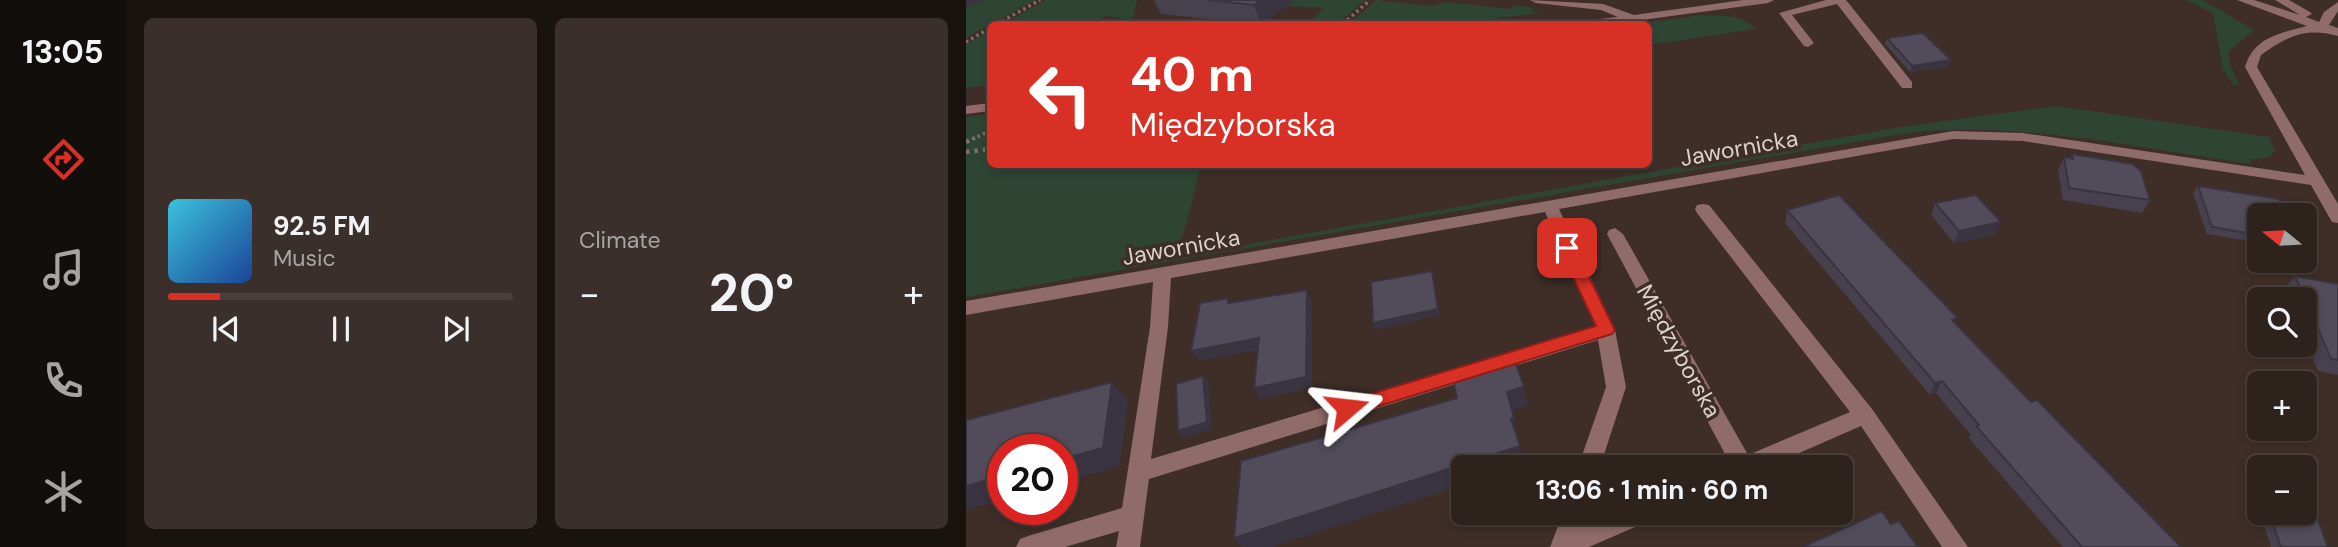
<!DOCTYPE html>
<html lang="en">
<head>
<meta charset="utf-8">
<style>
	:root { --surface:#2e221d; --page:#3a2f2a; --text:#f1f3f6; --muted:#a7a4a4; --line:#493f3b; --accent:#d93025 }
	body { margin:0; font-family:"DM Sans",sans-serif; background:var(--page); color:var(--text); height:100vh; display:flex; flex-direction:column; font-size:26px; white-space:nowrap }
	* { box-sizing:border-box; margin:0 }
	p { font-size:23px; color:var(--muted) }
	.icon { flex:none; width:38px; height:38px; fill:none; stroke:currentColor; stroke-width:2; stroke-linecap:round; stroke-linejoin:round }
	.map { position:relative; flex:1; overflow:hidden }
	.details { display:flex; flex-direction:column; gap:18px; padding:18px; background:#191310; width:840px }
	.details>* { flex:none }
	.hud { position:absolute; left:21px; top:21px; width:665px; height:147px; border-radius:10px; box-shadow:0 4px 10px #0003,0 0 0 2px var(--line); background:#d93025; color:#fff; overflow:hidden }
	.needle { width:46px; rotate:288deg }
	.tools { position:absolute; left:1281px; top:203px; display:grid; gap:14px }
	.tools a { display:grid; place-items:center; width:70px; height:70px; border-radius:10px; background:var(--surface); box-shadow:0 4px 10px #0003,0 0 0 2px var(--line); font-size:35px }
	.speed { position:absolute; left:21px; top:434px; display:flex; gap:14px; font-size:35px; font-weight:700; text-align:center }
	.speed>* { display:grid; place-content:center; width:91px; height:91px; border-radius:50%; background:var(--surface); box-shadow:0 4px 10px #0003,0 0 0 2px var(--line); line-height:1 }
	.speed .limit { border:10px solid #d22; background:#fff; color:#111 }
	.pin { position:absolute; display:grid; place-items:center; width:60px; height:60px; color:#fff; margin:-30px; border-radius:14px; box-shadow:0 4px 10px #0006 }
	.me { position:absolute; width:77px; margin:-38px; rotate:73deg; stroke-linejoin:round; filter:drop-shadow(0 0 5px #0008) }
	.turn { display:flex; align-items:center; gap:24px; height:147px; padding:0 28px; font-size:32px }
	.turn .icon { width:91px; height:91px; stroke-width:2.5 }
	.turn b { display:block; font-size:49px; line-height:60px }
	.big { font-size:52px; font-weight:700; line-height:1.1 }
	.details .widget { flex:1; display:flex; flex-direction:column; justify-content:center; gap:10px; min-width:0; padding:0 24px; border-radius:10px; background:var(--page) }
	.song { display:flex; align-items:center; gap:21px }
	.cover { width:84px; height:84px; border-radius:10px; background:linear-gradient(135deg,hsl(190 70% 55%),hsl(220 70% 35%)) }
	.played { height:7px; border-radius:4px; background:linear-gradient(90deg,var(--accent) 15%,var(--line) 15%) }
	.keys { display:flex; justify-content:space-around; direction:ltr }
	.heat { display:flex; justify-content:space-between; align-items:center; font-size:38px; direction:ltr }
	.details .tiles { flex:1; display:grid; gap:18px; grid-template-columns:repeat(2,1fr) }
	.trip { position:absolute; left:485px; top:455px; width:402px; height:70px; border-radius:10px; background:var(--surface); box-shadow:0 4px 10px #0003,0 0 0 2px var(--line); font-weight:700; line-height:70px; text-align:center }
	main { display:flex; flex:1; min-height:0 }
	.tabs { display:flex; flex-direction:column; width:126px; justify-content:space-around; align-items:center; background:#120e0c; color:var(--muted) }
	.tabs .icon { width:49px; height:49px }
	.tabs .current { color:var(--accent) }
	.tabs b { font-size:32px; color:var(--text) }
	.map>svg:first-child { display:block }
</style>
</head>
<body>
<main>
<nav class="tabs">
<b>13:05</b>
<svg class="icon current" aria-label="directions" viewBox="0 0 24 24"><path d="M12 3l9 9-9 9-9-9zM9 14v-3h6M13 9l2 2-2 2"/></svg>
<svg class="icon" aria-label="music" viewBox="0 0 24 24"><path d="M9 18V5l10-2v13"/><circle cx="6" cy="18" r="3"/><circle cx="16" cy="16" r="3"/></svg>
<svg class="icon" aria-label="phone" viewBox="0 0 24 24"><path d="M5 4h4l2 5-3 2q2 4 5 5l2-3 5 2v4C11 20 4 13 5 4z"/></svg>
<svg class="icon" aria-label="climate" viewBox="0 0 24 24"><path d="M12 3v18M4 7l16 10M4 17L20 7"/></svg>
</nav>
<section class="details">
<div class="tiles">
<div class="widget">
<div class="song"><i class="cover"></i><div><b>92.5 FM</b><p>Music</p></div></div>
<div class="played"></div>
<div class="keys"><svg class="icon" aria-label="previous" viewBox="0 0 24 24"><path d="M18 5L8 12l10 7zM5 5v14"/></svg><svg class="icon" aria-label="pause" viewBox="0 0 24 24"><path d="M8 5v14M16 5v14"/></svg><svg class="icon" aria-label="next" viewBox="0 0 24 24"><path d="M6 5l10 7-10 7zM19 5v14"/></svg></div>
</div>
<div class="widget"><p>Climate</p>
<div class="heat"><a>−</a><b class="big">20°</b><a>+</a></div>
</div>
</div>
</section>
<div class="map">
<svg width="1372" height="547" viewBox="0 0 1372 547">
	<rect width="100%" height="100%" fill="#3e2e27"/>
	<path fill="#2e4534" d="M16,0h53l-69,38v-30z
		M80,0h91l-5,20 -26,-4 -13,8h-90z
		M328,0h71l-28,24h-30l17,-16 -38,-2z
		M410,0l55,6 15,-4 65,7 4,-4 18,3 -2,3 10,2 -93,11h-99z
		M1221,0h16l51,30 -26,22 2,12 9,21h-5l-11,-15 -10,-57z
		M737,15c19,1 39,-1 53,14l-107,16 -1,-21h-13z
		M24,31v54l-24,3v-43z
		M1090,106l213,31 6,14 -7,7 -19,1 3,5c-113,-16 -226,-42 -340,-32l-946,165v-180l24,-3v50l211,1 -18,71 -11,22 728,-131z"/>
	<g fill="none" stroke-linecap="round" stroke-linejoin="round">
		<path stroke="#7f716a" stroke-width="3.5" stroke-dasharray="2.5 3.5" stroke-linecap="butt" d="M195,21l30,3
			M31,24l43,-24
			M377,24l27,-24
			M0,42l24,-14
			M6,139l18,-8"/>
		<path stroke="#7f716a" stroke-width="4.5" stroke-dasharray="3.5 5" stroke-linecap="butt" d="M0,142l9,-4
			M0,152l24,-3"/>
		<path fill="#8f6b69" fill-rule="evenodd" d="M564,0l73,4 31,11 109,-15h31l-6,3 -156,21h-28l6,-4 28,-3 -17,-7 -65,-7z
			M860,0h20l66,82v6h-10l-65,-84 -45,11 22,28 -6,4 -4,-1 -25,-33z
			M1271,0h17l46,15 -25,-15h14l21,12 2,2 -6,3 13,5 5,-10 14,-10v9l-9,14 9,3v8c-33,-9 -50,0 -77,19l-4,12 81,137v19l-6,-1 -21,-37 -288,-44 -70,-2 -394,70 56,121 11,57 -26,80h-22l28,-80 -8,-47 -449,139 -9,68h-24l3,-16 -54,16h-49l4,-8 8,-3 94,-28 28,-181 3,-45 -187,33v-14l987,-170 70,2 282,42 -60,-108c9,-30 35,-34 62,-41zM579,212l50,114 -444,133 17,-132 3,-49z
			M154,20h19l6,4h-31z
			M24,103v8l-24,3v-8z
			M737,204l6,1 163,204 96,138h-26l-81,-121 -94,41h-35l-125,-233 2,-4 6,-2 8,6 125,221 102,-43 -153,-199 -2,-4 2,-4z
			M597,513h22l-4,14 34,-14h38l-4,8 -60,26h-39z"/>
	</g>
	<path fill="#47404d" d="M188,0h140l-31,24h-11l-91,-10z
		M921,38l64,22 -2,7 -39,5 -25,-28z
		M1106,154l78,46 -8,13 -79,-13 -5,-30 6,-13 6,1z
		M1232,186l61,29v28l-52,-9 -14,-41z
		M969,203l60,32 -41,8 -23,-28z
		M821,210l169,114 75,78 150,145h-118l-94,-109 2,-3 -35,-42 -6,2 -145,-172z
		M1329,276l43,8v91l-20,-4 -13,-33v-39h-16l-5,-10z
		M1292,478l1,1v32l-8,-26z
		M1294,513h45l23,34h-57z"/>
	<path fill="#39343f" d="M0,0h16l-16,8z
		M295,0h33l-31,24h-2l-7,-19z
		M985,60l-2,7 -39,5 2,-6z
		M1035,222l-6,13 -41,8 5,-12z
		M466,271l8,44 -65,15 -2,-7z
		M341,290l5,11v87l-51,11 -7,-11z
		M293,338l6,11 -66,12 -8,-10z
		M237,376l5,6 4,47 -29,9 -5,-7z
		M976,381l-6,12 -6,2 5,-12z
		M146,382l16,19 -8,65 -58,17v-24z
		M558,387l4,19 -17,5 -4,-19z
		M548,418l4,18 -2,2 -5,-19z
		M554,446l4,19 -8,2h-53v18l-190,62h-31l-8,-9z
		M37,476v24l-37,10v-24z"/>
	<path fill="#524b5a" stroke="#39343f" stroke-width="2" d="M242,0h53l-7,5z
		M957,33l28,27 -39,6 -25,-28z
		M1106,154l61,10 8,7 9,29 -81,-12 -5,-31 9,2z
		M1232,186l81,13 7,16h-27v20l-47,-8z
		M873,195l119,123 -6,2 79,82 6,-2 144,147h-99l-106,-121 3,-1 -37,-44 -7,2 -148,-173z
		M1010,195l25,27 -42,9 -24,-28z
		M466,271l6,38 -65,14 -2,-41z
		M1329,276l43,8v76l-7,-1z
		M341,290l-1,87 -52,11 5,-50 -68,13 9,-48 28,-5v5z
		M549,361l9,26 -17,5 7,26 -3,1 9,27 -286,92 7,-77 216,-63 -4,-19z
		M237,376l4,46 -29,9 -2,-47z
		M146,382l-9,66 -41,11v-9h-59v26l-37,10v-66z
		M1339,488h1l22,59h-47l-12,-34h36z
		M916,511l9,13 8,-3 19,26h-115z"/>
	<path fill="#d93025" stroke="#8d1f18" stroke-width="2" d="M601,243l8,5 40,82 -3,4 -265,82 -6,-2 -3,-6 3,-5 6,-2 249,-75 -37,-78z"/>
	<g text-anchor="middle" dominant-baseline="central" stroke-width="7" stroke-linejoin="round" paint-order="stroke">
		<g font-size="23" fill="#dcd1cc" stroke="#3e2e27">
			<text transform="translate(773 148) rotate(-10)">Jawornicka</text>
			<text transform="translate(215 247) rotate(-10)">Jawornicka</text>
			<text transform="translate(713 351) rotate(61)">Międzyborska</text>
		</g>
	</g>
</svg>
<div class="tools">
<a><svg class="needle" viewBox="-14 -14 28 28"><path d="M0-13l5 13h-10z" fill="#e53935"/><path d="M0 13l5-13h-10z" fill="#a7a4a4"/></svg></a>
<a><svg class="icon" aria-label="search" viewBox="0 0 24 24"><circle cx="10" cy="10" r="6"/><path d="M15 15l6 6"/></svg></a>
<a>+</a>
<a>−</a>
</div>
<div class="speed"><div class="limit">20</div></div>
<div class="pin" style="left:601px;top:248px;background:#d93025"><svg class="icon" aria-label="arrive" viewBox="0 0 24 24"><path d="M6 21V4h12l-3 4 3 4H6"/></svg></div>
<svg class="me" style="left:381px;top:408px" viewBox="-20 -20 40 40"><path d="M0-17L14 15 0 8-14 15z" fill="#d93025" stroke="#fff" stroke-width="4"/></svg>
<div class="trip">13:06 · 1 min · 60 m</div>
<div class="hud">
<div class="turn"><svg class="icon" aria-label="left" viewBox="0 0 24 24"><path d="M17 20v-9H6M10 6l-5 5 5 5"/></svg><div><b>40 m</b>Międzyborska</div></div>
</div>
</div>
</main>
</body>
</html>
